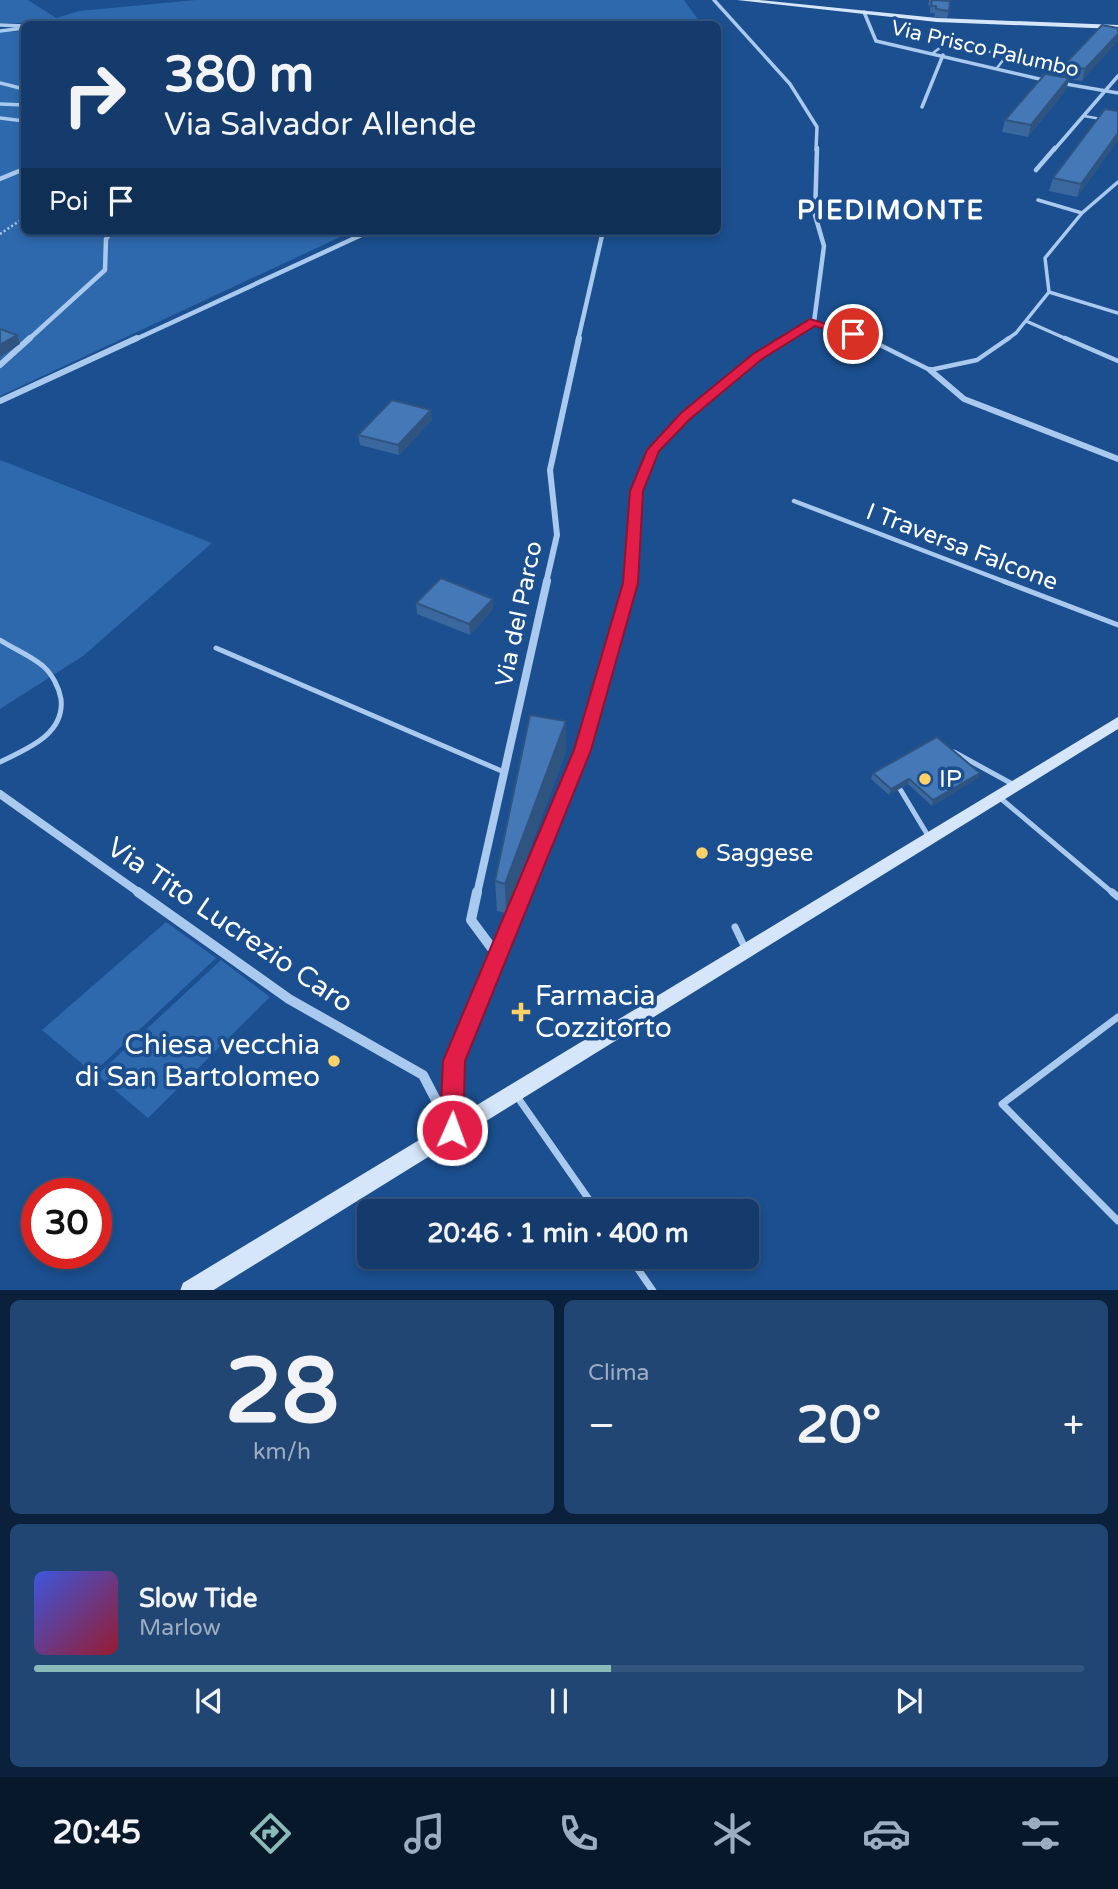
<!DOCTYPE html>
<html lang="it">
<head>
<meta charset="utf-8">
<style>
	:root { --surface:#143b6b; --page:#214673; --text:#f1f3f6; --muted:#9dadc1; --line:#33557e; --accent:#8bbbb9 }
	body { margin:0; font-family:"Varela Round",sans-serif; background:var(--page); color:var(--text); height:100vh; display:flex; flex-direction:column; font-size:26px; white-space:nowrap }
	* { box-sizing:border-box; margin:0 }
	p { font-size:23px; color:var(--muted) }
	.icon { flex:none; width:38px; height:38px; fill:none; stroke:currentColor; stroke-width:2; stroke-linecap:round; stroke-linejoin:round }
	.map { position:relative; height:1290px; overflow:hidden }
	.panel { display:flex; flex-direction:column; gap:10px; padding:10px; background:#0b203b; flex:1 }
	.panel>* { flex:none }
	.top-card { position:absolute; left:21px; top:21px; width:700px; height:214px; border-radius:10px; box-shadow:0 4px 10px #0003,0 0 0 2px var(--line); background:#143b6b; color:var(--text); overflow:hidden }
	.speed { position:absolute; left:21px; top:1178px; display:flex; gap:14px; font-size:35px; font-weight:700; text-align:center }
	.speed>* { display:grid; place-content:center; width:91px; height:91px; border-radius:50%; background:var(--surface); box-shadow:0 4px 10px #0003,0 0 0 2px var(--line); line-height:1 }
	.speed .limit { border:10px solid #d22; background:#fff; color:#111 }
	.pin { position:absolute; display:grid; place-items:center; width:60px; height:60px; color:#fff; margin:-30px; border:4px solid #fff; border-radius:50%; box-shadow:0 2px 7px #0007 }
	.me { position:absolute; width:77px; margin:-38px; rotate:2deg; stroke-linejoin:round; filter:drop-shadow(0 0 5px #0008) }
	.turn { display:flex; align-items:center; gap:24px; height:147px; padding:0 28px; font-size:32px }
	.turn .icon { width:91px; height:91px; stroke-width:2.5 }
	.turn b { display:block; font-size:49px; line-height:60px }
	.then { display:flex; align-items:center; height:66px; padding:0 28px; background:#0003; gap:14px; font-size:26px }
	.big { font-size:52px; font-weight:800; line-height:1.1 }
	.panel .tile { flex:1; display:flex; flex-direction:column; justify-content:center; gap:10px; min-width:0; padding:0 24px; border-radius:10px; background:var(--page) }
	.panel .dial { align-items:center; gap:0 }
	.dial b { font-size:91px; line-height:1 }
	.song { display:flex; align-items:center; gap:21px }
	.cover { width:84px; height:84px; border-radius:10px; background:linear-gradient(135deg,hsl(230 70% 55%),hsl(350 70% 35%)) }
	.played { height:7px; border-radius:4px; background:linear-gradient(90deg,var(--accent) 55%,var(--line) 55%) }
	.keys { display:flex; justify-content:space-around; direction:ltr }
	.heat { display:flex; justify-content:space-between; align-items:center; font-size:38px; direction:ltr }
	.panel .tiles { flex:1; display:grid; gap:10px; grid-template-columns:1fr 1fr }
	.tile:last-child { grid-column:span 2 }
	.trip { position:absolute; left:357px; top:1199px; width:402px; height:70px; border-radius:10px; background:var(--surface); box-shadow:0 4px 10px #0003,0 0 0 2px var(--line); font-weight:800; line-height:70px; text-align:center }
	.tab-bar { display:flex; height:112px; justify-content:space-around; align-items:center; background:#08182b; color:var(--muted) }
	.tab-bar .icon { width:49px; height:49px }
	.tab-bar .on { color:var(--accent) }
	.tab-bar b { font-size:32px; color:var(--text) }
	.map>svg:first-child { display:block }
</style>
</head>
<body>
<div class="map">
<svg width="1118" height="1291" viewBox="0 0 1118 1291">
	<rect width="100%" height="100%" fill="#1b4f8f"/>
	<path fill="#2e69ad" d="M0,0h28l28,18 23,-7 117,-11h488l17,24 -701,-1z
		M24,31v200h329l-353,165v-364z
		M0,460l212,83 -129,113 -83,53z
		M166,922l50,36 -123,115 -51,-43z
		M221,960l49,37 -122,121 -51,-43z"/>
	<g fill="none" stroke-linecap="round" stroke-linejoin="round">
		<path stroke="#a9c9ee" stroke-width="2.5" stroke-dasharray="2 2.5" stroke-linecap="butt" d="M0,234l24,-16"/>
		<path stroke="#a9c9ee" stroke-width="2.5" d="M933,53l12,-9 62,11 -10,13
			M1084,116l17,3"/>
		<path stroke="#a9c9ee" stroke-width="3.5" d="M1038,200l44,13 -37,45 4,34
			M1082,213l36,-31
			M1026,321l43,19
			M814,322l58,18
			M1006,340l10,-7 33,-41 69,21"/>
		<path stroke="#a9c9ee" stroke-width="4.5" d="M866,338l64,32 47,-10 32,-22
			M1065,338l53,23
			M794,501l214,82"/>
		<path stroke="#a9c9ee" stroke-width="5" d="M1003,581l115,44
			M0,640c14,9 30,15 43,26 9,8 16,21 18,33 4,36 -35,50 -61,63
			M216,648l288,124
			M954,752l62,34
			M897,784l33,55
			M999,797l115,97"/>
		<path stroke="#a9c9ee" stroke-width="7" d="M1112,892l6,5
			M735,927l10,21
			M1118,1017l-116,87 116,117
			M516,1095l81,116
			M629,1256l24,35"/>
		<path stroke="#a9c9ee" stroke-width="3.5" d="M714,0l76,84 27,43 -1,23
			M864,12l12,29 172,40
			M0,25l24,1
			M0,31l24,-3
			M0,83l24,6
			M1060,83l58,10
			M0,104l24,1
			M922,107l21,-52
			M0,118l24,3
			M1054,150l64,-74"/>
		<path stroke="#a9c9ee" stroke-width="4.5" d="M1036,170l19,-22
			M0,179l24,-10
			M28,340l77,-70 1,-31 6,-8
			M134,340l236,-109
			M578,340l25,-109
			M786,340l28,-18 10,-76 -9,-31 2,-67"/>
		<path stroke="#a9c9ee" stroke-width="6" d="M0,365l30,-27
			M930,370l34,29 154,60
			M0,401l137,-63
			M546,583l11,-48 -7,-65 29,-132
			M631,583c2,-30 0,-63 6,-92 13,-62 100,-121 152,-153"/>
		<path stroke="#a9c9ee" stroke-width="8" d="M0,794l141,100
			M477,894l70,-313
			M523,894l59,-144 49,-169"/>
		<path stroke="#a9c9ee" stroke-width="10" d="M138,892l151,107 134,76 28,54
			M477,892l-6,28 26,35
			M452,1129l2,-68 70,-169"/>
		<path fill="#d6e6fa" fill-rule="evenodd" d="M737,0h22l178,18 181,7v4l-181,-7z
			M1118,717v12l-906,562h-32l3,-8z"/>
	</g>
	<path fill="#3a679d" d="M929,0h17l3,11 -2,7 -13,-1 1,-4h-5v-7l-2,-1z
		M1118,28l-36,53 -13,-2 -3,11 -38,47 -26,-5 3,-12 56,-43 3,-12z
		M1118,111v29l-41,57 -28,-6 4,-13z
		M432,420l-33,35 -39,-10 -2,-10z
		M493,599v10l-23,26 -53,-21 -1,-11z
		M566,721v30l-60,162 -9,-2 -2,-30z
		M873,773l105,5 -46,28 -24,-22 -19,11 -18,-16z"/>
	<path fill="#305480" d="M1118,34v7l-36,40 3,-12z
		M1069,78l-3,12 -38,47 3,-12z
		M1118,133v7l-41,57 4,-13z
		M17,335l3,9 -20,13v-12z
		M431,410l1,10 -33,35 -1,-10z
		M493,599v10l-23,26 -1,-11z
		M566,721v30l-60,162 -1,-29z
		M980,773l-2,5 -46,28 1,-6z
		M909,779l-1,5 -19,11 2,-6z"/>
	<path fill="#4478b7" stroke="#305480" stroke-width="2" d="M932,0l18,1 -1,10 -13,-2v-3h-5z
		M1102,25l16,3v6l-33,35 -21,-4z
		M1045,74l24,4 -38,47 -26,-5z
		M1105,109l13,2v22l-37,51 -28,-6z
		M0,329l17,6 -17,10z
		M392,400l39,10 -33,35 -40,-10z
		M441,578l52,21 -24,25 -53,-21z
		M530,715l36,6 -61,163 -10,-3z
		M937,737l43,36 -47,27 -24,-21 -18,10 -18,-16z"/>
	<path fill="#e11d48" stroke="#92132f" stroke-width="2" d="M810,319l49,15 -6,4 -38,-12 -53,33 -72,60 -31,32 -16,40 -5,92 -47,167 -126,311 -2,69 -3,7 -8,3 -8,-3 -4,-7 3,-69 131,-311 49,-167 7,-92 17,-41 34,-37 72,-59z"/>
	<g fill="#ffd166" stroke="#1b4f8f" stroke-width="2.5">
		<circle cx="925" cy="779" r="7"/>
		<circle cx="702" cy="853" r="7"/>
		<path d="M517.5 1001.5h7v7h7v7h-7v7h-7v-7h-7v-7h7z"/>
		<circle cx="334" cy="1061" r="7"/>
	</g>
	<g text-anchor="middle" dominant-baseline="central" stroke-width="7" stroke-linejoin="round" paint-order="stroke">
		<g font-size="21" fill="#fff" stroke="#1b4f8f">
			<text transform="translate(985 49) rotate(13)">Via Prisco Palumbo</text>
		</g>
		<g font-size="24" fill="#fff" stroke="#1b4f8f">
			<text transform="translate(962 547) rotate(21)">I Traversa Falcone</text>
			<text transform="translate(519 614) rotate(-78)">Via del Parco</text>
		</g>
		<g font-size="24" fill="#fff" stroke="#1b4f8f" text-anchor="start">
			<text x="939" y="779">IP</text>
			<text x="716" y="853">Saggese</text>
		</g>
		<g font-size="26" font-weight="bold" letter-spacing="2" fill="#fff" stroke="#1b4f8f">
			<text x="891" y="210">PIEDIMONTE</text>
		</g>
		<g font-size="28" fill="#fff" stroke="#1b4f8f">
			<text transform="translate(230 925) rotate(34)">Via Tito Lucrezio Caro</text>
		</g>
		<g font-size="28" fill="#fff" stroke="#1b4f8f" text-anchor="start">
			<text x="535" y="996">Farmacia<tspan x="535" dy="32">Cozzitorto</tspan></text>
			<text x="320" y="1045" text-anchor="end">Chiesa vecchia<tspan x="320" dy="32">di San Bartolomeo</tspan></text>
		</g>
	</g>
</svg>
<div class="speed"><div class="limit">30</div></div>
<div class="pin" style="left:853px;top:334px;background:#d93025"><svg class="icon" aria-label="arrive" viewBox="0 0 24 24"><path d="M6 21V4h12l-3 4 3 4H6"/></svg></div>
<svg class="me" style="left:452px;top:1130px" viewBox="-20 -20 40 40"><circle r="17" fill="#e11d48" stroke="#fff" stroke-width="3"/><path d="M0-11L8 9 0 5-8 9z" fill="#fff"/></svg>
<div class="trip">20:46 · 1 min · 400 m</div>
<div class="top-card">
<div class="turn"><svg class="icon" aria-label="right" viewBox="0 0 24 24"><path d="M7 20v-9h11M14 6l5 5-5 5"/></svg><div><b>380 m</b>Via Salvador Allende</div></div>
<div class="then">Poi<svg class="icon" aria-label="arrive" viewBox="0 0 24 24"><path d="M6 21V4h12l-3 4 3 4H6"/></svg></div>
</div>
</div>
<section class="panel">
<div class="tiles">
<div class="tile dial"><b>28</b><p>km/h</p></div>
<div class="tile"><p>Clima</p>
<div class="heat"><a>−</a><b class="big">20°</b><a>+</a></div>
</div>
<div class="tile">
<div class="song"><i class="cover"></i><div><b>Slow Tide</b><p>Marlow</p></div></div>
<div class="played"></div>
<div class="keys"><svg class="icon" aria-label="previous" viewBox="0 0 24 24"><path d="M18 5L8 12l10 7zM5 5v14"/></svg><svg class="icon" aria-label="pause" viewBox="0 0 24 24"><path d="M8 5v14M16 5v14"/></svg><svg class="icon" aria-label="next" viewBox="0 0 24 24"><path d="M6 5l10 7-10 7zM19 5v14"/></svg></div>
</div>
</div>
</section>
<nav class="tab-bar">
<b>20:45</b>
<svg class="icon on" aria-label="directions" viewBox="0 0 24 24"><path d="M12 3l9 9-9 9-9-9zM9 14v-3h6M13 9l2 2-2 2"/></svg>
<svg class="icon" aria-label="music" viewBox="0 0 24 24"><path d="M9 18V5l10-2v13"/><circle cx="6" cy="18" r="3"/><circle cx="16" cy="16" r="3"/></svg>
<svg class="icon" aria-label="phone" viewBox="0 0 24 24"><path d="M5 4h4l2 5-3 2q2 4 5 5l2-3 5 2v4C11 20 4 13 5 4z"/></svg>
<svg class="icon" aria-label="climate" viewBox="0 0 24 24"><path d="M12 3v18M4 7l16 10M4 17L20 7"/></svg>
<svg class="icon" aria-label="car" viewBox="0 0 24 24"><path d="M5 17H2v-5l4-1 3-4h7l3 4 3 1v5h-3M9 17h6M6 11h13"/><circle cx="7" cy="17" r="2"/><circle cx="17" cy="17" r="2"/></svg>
<svg class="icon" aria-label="filters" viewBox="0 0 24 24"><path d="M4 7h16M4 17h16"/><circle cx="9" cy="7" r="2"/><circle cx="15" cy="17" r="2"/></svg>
</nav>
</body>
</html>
